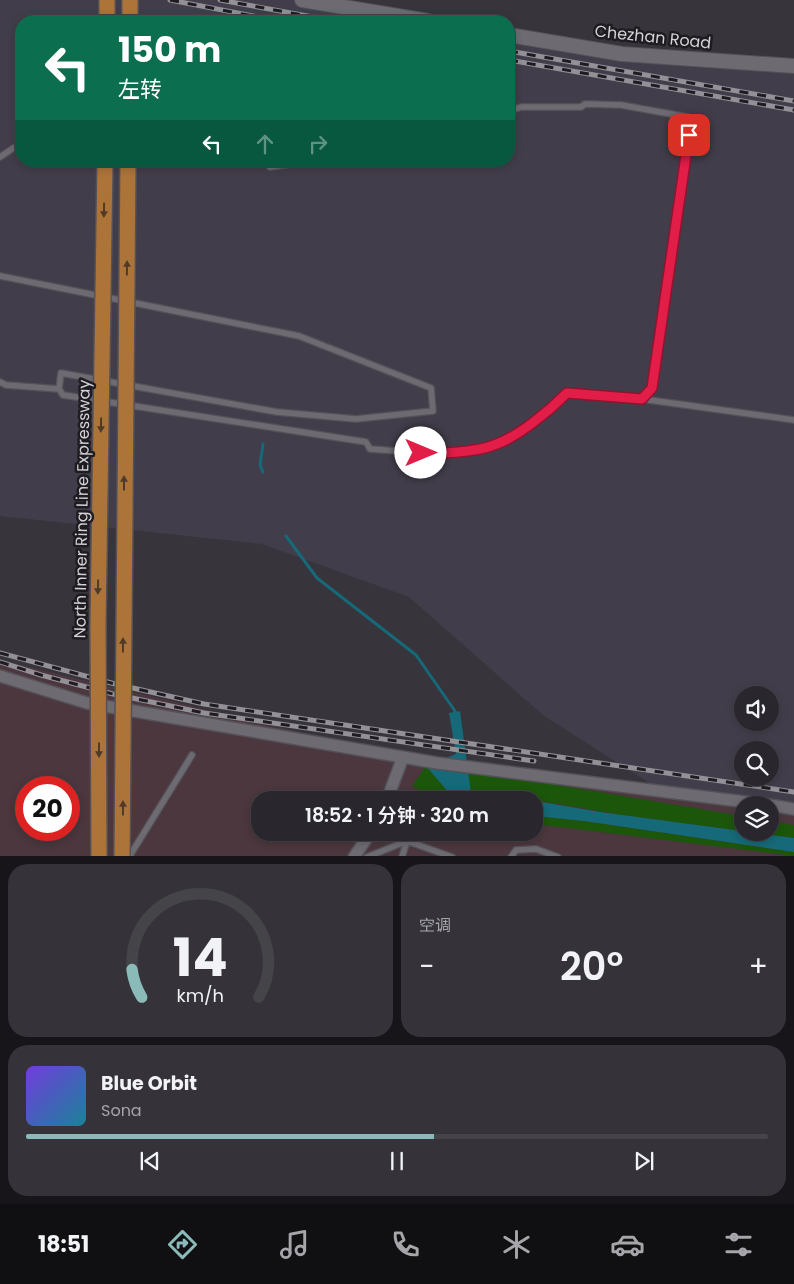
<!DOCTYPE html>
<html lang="zh">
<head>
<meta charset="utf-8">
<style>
	:root { --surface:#29272d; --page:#353339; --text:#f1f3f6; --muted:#a5a5aa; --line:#454449; --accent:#8bbbb9 }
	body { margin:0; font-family:Poppins,"Noto Sans SC",sans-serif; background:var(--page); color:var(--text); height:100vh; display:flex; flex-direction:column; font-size:19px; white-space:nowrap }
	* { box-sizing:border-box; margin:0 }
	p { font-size:16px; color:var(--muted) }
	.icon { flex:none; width:28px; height:28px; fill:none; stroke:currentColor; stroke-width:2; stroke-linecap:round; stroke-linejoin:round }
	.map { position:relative; height:856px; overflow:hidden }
	.details { display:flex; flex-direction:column; gap:8px; padding:8px; background:#171519; flex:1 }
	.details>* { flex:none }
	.banner { position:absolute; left:15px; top:15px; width:500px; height:152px; border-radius:20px; box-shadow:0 2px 8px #0003,0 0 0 1px var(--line); background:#0b6e4f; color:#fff; overflow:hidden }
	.fabs { position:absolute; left:734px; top:686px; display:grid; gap:10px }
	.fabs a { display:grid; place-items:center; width:45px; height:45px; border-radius:50%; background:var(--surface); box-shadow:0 2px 8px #0003,0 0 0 1px var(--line); font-size:25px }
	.speed { position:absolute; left:15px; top:776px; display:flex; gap:10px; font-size:25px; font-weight:700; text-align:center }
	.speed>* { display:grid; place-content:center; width:65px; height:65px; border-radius:50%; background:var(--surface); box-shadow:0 2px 8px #0003,0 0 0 1px var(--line); line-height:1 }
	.speed .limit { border:8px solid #d22; background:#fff; color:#111 }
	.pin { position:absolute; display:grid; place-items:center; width:42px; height:42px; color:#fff; margin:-21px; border-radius:10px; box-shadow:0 2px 8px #0006 }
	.me { position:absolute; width:55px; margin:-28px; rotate:90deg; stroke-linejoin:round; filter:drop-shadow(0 0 4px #0008) }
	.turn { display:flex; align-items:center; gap:18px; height:105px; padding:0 20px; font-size:22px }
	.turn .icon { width:65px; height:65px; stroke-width:2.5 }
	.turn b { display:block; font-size:35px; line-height:42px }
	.lanes { display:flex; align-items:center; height:48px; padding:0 20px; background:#0003; justify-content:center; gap:25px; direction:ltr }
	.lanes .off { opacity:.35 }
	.big { font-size:38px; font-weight:600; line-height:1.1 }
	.details .tile { flex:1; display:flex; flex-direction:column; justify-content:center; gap:8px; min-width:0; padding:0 18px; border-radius:20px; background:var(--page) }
	.details .dial { align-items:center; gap:0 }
	.dial svg { height:130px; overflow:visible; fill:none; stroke:var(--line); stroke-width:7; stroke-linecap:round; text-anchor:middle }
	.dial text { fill:var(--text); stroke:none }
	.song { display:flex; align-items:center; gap:15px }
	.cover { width:60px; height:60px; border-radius:8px; background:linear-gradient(135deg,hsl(260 70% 55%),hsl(190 70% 35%)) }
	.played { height:5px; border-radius:2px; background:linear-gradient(90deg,var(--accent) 55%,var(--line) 55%) }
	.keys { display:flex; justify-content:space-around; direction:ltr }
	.heat { display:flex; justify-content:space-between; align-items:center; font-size:28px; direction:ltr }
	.details .tiles { flex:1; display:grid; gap:8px; grid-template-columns:1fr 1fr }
	.tile:last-child { grid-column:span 2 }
	.trip { position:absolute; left:251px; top:791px; width:292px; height:50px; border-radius:20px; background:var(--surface); box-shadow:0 2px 8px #0003,0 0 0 1px var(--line); font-weight:600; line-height:50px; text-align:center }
	.dock { display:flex; height:80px; justify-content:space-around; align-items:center; background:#101012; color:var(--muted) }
	.dock .icon { width:35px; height:35px }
	.dock .current { color:var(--accent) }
	.dock b { font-size:22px; color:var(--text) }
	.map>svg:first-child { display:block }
</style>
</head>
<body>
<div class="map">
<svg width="794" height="857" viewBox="0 0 794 857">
	<rect width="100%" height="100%" fill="#37343c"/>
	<path fill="#423d4a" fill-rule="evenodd" d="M0,0h311l123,21h-413v140h488v-127l113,20 172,12v746l-129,-19 -121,-77 -135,-119 -147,-53 -262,-28zM742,695h28v27h-28zM742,750h28v28h-28z"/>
	<path fill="#4b373d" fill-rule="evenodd" d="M0,660l403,97 339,48v27h28v-23l24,3v44l-794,1zM26,788h43v42h-43zM260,800h275v32h-275z"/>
	<path fill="#1b560a" d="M426,766l29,34h-17l-26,-14z
		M467,770l275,46v15l-120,-16 -87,-15 -58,-3 -7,-4z
		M535,816l49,5 210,31v4l-259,-32z
		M770,821l24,4v13l-42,-5 18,-1z"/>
	<path fill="#166978" d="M460,711l11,82 6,4 49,3h-71l-29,-34 30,-12 -7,-41z
		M535,801l65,11 194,26v14l-210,-31 -49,-5z"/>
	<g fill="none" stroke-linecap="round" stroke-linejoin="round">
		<path stroke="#166978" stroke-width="3" d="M263,444l-3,21 3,7
			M286,536l31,42 99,77 39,56 -1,4"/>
		<defs>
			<path id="service" d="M0,157l21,-14
				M271,161l-1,6 42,-6
				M0,276l299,60 132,52 2,23 -77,8 -79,-7 -216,-39 -2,16 -53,-4 -6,-3
				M59,389l4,6 303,47 4,7 68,5 56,-9 29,-16 44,-36 75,6 10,-11 4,-28 29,-195 4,-30 -1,-18 -67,-12 -36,-1 -4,3h-60l-12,4
				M642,399l152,21
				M129,857l63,-102
				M367,857l40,-16
				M402,857l5,-16 45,16
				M511,857l5,-7 20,-1 22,8"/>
			<path id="minor" d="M0,676l87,27 350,60 333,42
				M387,800l16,-43
				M770,805l24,4
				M354,857l17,-25"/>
			<path id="tertiary" d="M302,0l126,21
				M509,35l113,19 172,12"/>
			<path id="trunk" d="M107,21v-21
				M130,21v-21"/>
		</defs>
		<use href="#service" stroke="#545258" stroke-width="8"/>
		<use href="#minor" stroke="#545258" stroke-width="14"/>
		<use href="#tertiary" stroke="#545258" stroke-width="16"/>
		<use href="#trunk" stroke="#545258" stroke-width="18"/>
		<use href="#service" stroke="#6d6a72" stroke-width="5.5"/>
		<use href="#minor" stroke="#6d6a72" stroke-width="11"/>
		<use href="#tertiary" stroke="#6d6a72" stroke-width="14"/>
		<use href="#trunk" stroke="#ad743a" stroke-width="15"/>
		<defs>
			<path id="rail" d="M170,0l109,21
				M220,0l115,21
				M509,51l285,50
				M509,60l285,50
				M0,653l115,31 89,20 590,88
				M0,662l41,13 72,19 91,19 330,48"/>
		</defs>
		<use href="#rail" stroke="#939097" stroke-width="5"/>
		<use href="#rail" stroke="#1e1c20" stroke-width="3" stroke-dasharray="9" stroke-linecap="butt"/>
		<defs>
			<path id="trunk-bridge" d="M99,857l-1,-234 7,-462
				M122,857l6,-696"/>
		</defs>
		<use href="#trunk-bridge" stroke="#545258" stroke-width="18" stroke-linecap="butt"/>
		<use href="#trunk-bridge" stroke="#ad743a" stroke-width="15"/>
	</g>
	<defs><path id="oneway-solid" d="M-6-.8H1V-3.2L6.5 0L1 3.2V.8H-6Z" transform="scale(1.25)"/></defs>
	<g fill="#503b29">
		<use href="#oneway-solid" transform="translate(104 210) rotate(91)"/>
		<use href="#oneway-solid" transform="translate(127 268) rotate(-89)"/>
		<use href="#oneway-solid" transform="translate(101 425) rotate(91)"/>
		<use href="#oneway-solid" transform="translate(124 483) rotate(-90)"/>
		<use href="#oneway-solid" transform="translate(98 587) rotate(91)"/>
		<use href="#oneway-solid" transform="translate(123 645) rotate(-90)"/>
		<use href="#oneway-solid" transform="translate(99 750) rotate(90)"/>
		<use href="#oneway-solid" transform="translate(123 808) rotate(-90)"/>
	</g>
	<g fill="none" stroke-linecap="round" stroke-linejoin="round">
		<defs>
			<path id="route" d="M421,453c18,1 56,-1 73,-8 24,-8 55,-34 73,-52l75,6 10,-11 37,-253"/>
		</defs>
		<use href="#route" stroke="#92132f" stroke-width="12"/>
		<use href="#route" stroke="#e11d48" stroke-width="9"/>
	</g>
	<g text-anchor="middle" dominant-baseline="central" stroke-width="5" stroke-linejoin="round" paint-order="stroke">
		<g font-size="16" fill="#d3d1d6" stroke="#1e1c20">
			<text transform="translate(653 37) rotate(6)">Chezhan Road</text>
			<text transform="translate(82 509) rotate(-89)">North Inner Ring Line Expressway</text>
		</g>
	</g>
</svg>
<div class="fabs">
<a><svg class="icon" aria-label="sound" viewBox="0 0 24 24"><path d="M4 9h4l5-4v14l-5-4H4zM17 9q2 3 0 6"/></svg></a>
<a><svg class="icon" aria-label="search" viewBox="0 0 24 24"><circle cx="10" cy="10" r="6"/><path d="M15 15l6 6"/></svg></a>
<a><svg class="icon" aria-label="layers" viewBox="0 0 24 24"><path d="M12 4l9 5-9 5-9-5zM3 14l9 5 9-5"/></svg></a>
</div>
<div class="speed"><div class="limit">20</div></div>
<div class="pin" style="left:689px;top:135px;background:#d93025"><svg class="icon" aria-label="arrive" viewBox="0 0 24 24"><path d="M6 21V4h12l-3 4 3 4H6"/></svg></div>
<svg class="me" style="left:421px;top:453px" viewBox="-20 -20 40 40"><circle r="19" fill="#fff"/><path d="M0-13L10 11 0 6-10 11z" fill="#e11d48"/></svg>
<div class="trip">18:52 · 1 分钟 · 320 m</div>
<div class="banner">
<div class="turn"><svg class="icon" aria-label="left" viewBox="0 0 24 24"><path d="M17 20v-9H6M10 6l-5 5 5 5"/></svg><div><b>150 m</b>左转</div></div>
<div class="lanes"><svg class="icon" aria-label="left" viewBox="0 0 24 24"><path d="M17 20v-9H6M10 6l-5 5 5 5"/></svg><svg class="icon off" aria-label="ahead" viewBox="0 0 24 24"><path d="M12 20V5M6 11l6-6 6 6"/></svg><svg class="icon off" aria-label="right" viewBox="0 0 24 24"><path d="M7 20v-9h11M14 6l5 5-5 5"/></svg></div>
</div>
</div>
<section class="details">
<div class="tiles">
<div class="tile dial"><svg viewBox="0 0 100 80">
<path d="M14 69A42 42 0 1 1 86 69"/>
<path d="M14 69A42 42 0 0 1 8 52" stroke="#8bbbb9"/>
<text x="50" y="56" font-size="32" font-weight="700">14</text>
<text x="50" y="72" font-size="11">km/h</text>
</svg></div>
<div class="tile"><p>空调</p>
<div class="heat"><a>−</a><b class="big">20°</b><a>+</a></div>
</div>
<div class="tile">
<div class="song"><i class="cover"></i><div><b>Blue Orbit</b><p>Sona</p></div></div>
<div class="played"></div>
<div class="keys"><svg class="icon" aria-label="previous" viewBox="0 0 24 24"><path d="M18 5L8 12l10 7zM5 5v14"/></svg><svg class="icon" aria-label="pause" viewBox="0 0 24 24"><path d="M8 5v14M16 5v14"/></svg><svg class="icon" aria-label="next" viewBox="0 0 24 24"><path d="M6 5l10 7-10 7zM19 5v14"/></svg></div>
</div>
</div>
</section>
<nav class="dock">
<b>18:51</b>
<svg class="icon current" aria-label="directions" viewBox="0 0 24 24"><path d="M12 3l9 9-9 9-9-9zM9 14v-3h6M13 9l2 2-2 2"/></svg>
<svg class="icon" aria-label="music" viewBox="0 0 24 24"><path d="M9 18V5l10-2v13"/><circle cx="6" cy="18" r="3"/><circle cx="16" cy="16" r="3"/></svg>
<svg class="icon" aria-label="phone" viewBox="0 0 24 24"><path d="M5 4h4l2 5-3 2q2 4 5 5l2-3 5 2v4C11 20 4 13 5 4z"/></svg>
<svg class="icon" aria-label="climate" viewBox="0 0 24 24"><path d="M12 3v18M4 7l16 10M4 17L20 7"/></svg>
<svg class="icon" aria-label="car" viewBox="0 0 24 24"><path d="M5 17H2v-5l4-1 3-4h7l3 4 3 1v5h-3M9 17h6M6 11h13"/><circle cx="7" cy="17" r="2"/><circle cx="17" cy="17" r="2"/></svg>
<svg class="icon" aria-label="filters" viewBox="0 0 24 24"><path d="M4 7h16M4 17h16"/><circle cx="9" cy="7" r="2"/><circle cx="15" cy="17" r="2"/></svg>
</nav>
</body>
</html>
